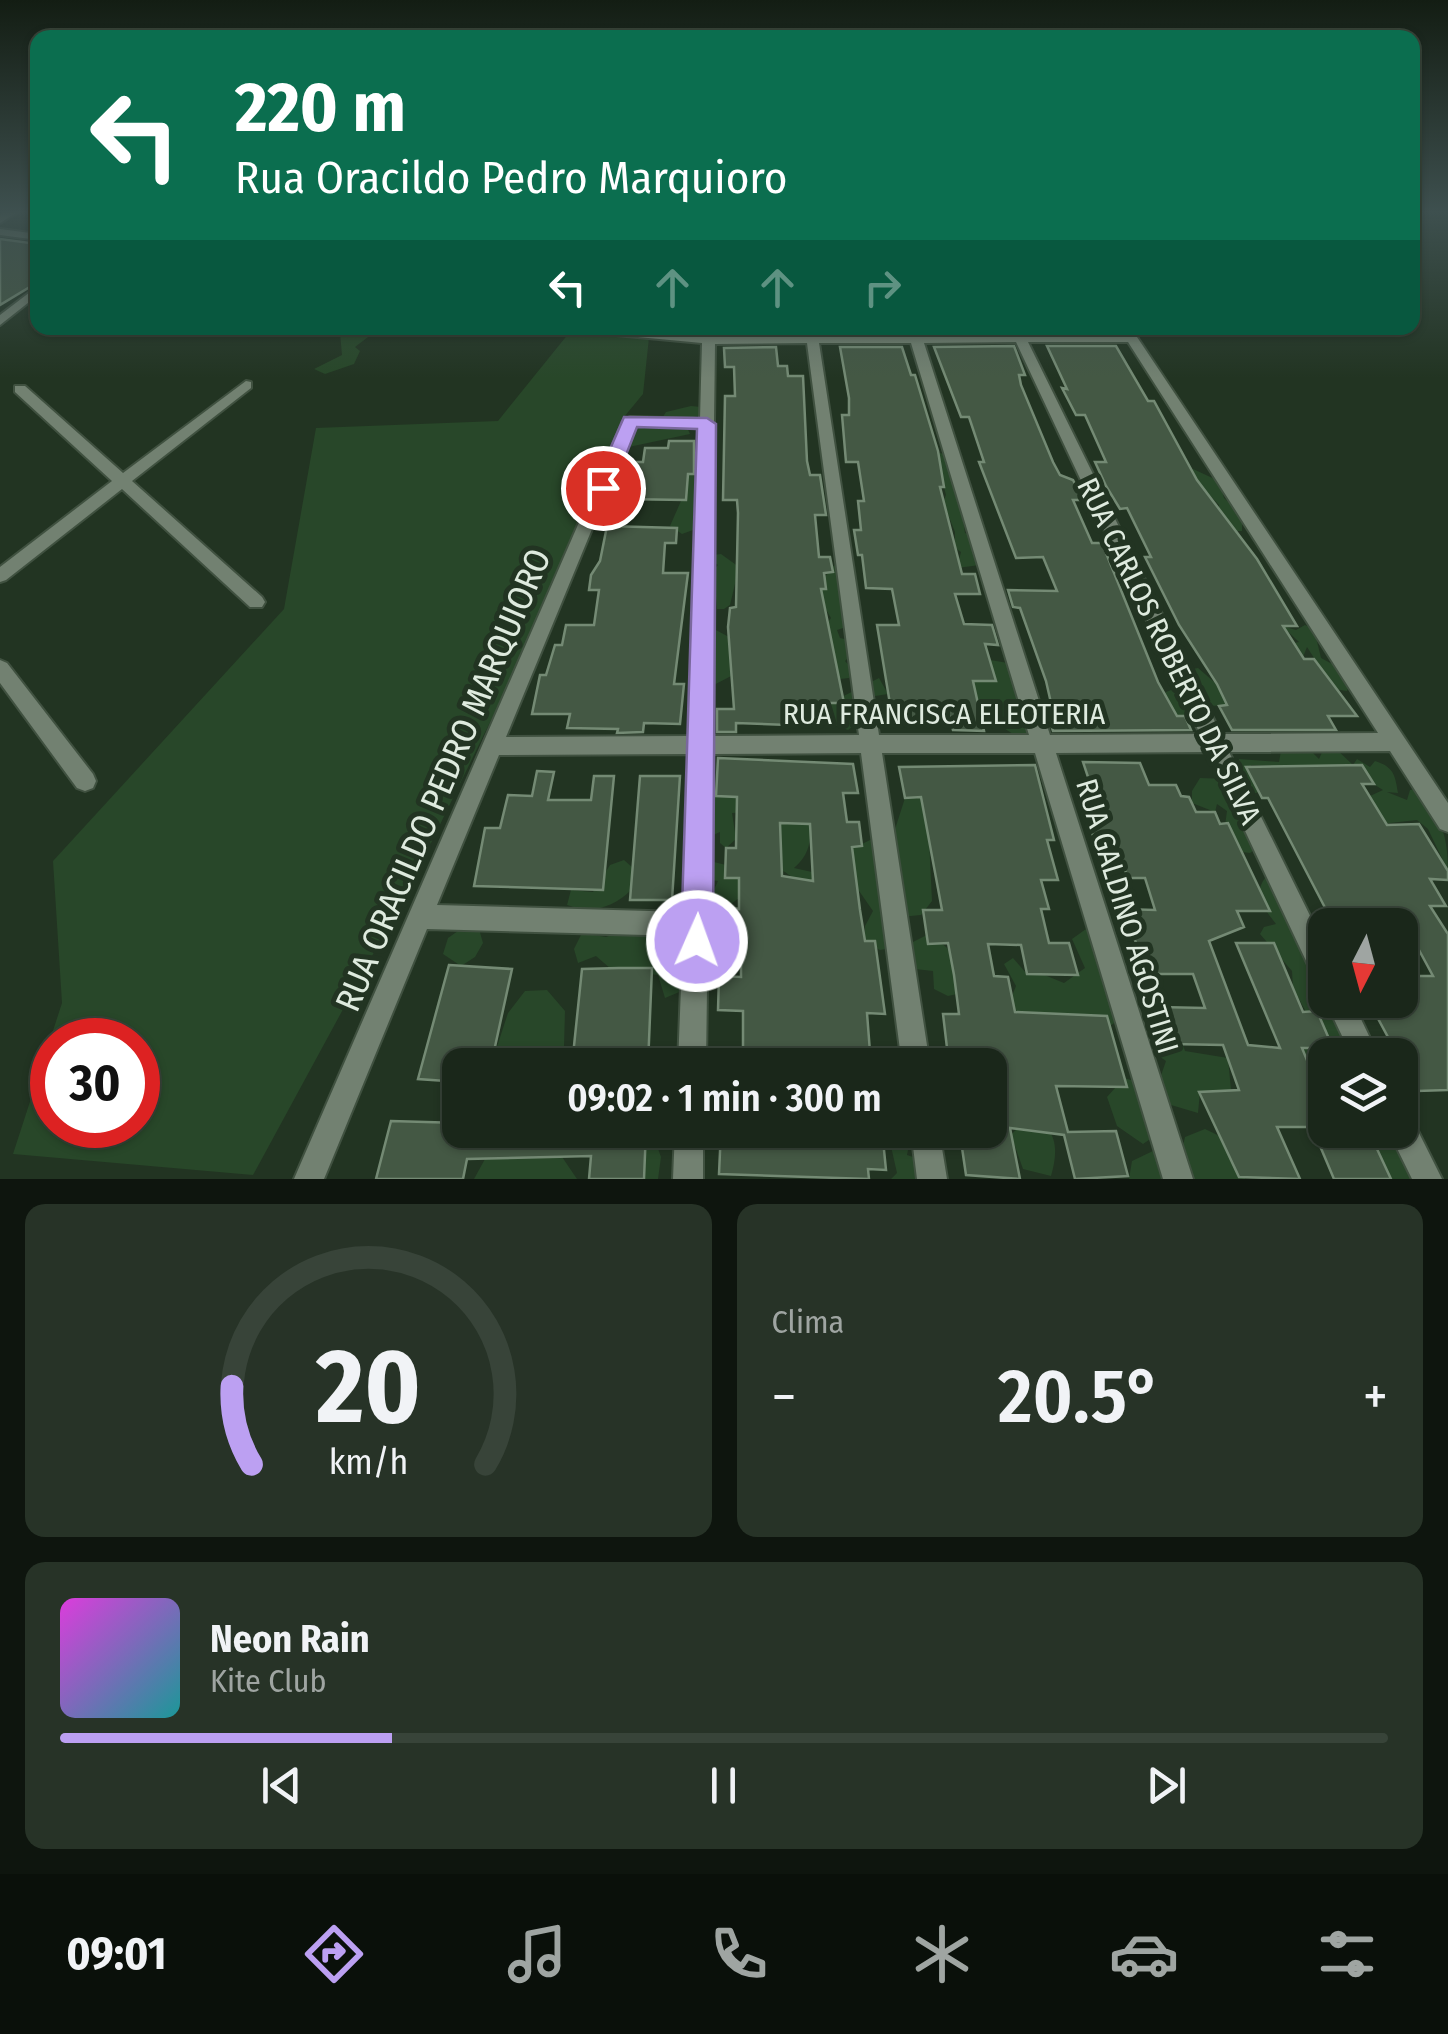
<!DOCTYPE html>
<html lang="pt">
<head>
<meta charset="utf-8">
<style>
	:root { --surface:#1a271a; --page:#273327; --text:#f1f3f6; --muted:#9fa5a2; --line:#384439; --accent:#bca0f2 }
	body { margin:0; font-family:"Fira Sans Condensed",sans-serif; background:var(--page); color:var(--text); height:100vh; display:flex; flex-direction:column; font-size:38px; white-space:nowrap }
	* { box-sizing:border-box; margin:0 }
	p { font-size:32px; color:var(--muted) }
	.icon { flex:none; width:55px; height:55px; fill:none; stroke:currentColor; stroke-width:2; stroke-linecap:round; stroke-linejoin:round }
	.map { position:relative; height:1179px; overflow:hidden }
	.drawer { display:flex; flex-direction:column; gap:25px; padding:25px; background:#0e150e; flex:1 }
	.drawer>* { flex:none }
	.banner { position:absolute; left:30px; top:30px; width:1390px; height:305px; border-radius:20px; box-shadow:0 2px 8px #0004,0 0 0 2px var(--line); background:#0b6e4f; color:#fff; overflow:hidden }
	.needle { width:65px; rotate:186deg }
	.controls { position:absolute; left:1308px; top:908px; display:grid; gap:20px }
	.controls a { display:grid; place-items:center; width:110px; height:110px; border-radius:20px; background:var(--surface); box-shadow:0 2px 8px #0004,0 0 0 2px var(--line); font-size:50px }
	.speed { position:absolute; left:30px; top:1018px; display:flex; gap:20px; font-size:50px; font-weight:700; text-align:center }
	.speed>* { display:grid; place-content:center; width:130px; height:130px; border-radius:50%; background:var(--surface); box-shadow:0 2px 8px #0004,0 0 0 2px var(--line); line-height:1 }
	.speed .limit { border:15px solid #d22; background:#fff; color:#111 }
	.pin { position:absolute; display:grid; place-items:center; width:85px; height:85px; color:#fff; margin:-42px; border:5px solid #fff; border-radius:50%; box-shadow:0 2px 10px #0007 }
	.me { position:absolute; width:110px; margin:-55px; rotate:2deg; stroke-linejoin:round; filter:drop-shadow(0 0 8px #0008) }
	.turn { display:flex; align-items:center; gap:35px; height:210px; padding:0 40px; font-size:45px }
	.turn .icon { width:130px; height:130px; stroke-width:2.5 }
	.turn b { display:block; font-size:70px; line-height:85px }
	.lanes { display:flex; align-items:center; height:95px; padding:0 40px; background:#0003; justify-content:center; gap:50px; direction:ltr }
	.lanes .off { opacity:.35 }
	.big { font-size:75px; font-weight:600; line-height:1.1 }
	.drawer .widget { flex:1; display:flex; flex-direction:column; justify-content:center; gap:15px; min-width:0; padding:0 35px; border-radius:20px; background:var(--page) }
	.drawer .dial { align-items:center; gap:0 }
	.dial svg { height:260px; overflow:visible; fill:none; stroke:var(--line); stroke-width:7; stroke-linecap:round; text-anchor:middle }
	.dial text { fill:var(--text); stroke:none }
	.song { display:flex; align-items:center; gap:30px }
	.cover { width:120px; height:120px; border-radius:15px; background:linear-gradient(135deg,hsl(300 70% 55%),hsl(180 70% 35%)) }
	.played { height:10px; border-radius:5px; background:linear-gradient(90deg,var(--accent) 25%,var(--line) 25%) }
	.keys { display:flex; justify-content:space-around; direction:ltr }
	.heat { display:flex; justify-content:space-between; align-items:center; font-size:55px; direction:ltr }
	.drawer .tiles { flex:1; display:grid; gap:25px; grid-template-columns:1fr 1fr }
	.widget:last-child { grid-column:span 2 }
	.trip { position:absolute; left:442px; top:1048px; width:565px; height:100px; border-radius:20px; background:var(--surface); box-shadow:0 2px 8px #0004,0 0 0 2px var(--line); font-weight:600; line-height:100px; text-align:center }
	.tab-bar { display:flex; height:160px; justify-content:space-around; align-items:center; background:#0a100a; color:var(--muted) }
	.tab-bar .icon { width:70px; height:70px }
	.tab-bar .on { color:var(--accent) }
	.tab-bar b { font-size:45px; color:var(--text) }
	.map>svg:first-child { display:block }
</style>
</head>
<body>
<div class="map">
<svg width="1448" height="1179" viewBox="0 0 1448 1179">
	<rect width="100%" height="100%" fill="#223422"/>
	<path fill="#284729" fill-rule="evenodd" d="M573,328h77l-7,66 -19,23 -68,170 -146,299 -157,289 -240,-21 49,-151 -9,-142 231,-252 32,-181 182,-7zM52,1040h86v85h-86z
		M355,331l17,3 -17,13 5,4 -6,13 -29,10 -11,-5 28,-14 -2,-22z
		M691,406l10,1 -2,9 -16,3 7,15 -66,14 8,-19 25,-3 9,-14z
		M935,452l14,3 -2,8 8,3 10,67 10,5 5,27 -23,3 4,-16 -6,-4v-16l-12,-30 3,-7z
		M1193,469l26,12 5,17 18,17v16h-7l-16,-20v-6l-29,-30z
		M688,470l9,1 -1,7 6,2 -9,50 -11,4 -12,-8 11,-25 -4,-10z
		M721,554l18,13 -9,38 -6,4h-7l-1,-12 -9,-3 1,-19 10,-10 -7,-4 2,-6z
		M841,557l1,54 9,7 -2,8 -12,4 3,8 9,2 2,15 -6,6 8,9 -4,8 -9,1 -14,-54 5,-7 -13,-22 6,-18z
		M1305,625l9,4 7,29 24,13 5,12 -3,8 -13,-2 -27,-42 -6,15 -16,-17 14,-3 -17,-16 14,4z
		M714,629l15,8 5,18 -1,20 -23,12 -14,-46z
		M990,660l18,3 26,71 -15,4 -26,-17 -9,10 -11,-50 11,-2z
		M1198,668l29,25v12l-17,1 -26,-7 6,16 -18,5 -11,-21 5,-7 13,-5 9,-17z
		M879,678l9,16 -19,3 -11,25 -10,8 -24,-9v-15z
		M1334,747l19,18 4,-6 13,8 5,-6c19,6 20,14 23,32l-11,-1 20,8 3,-10 6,-1c25,27 32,46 32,82l-20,-42 -11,-9 -36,4 -11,-17v-11l13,-6c-29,-19 -64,-28 -96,-16l-10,-8 -26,-1 8,27 -10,3 -12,-19 2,-17 40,3 2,-11 28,-2 10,10 4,-9z
		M1200,778l27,1 32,67 -9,7 -8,-1 -18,-19 3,-22 -10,-7 -2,8 -23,-9v-12z
		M744,780l5,32 -17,1 4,26 -10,9 -6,-5v-11l-9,4 -9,-7 1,-20 8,-5 12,-21z
		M927,797l5,104 -11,14 -21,2 -3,30 -17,3 -15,-8v-16l8,-15 -16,-23 -5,-39 18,-9 20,5 15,-47z
		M809,812c2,23 4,40 -15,56l18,4v20l-27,-20 -19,-7 -1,-42z
		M624,860l9,8 -2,22c-18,18 -40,24 -64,15l4,-15 22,2 17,-27z
		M714,862l12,3v12l13,2v19l-12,9 6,12 -7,19 -18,-7 -6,-9 18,-16 -7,-14 5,-11 -8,-1z
		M1265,878l15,8 41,94 -8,10 21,19 14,32 -4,14h-19l-2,19h-17l-13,-22 18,-31 -18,-33 -1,-17 -32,-37 4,-7 12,-3c-12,-16 -24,-28 -11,-46z
		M465,926l14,3 4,14 -8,14 -14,9 -18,-12 5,-16z
		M1086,929h10l27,87 -23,18 -25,-8 -11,-12 -22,-1 8,17 -44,-19 10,-25 -12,-22 9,-6 14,16h15l22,9 21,-15 -13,-29z
		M621,931l41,5 -1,18 9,-11 21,-3 -2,48 -24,10 -7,-23 -47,-6 -15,-13 -18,7 -4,-14 8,-16 24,4z
		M927,935c27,11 35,31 30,59l-9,2 -14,-7 -1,-18 -18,-2 -4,-26z
		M547,990l18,21 -1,36 -10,18h-63l17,-52 17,-22z
		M1165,1020l15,16 5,15 43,7 3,32 -31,2 -2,21 -27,-8 -14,-18 9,-26 -10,-7 -11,-28z
		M1124,1078l21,6 11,51 -13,9 -26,-18 -10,-29z
		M1025,1120c33,4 34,28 26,56l-28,-7 -12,-34z
		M1205,1129l31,15 9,35h-116l3,-18 23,-11 26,5 4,-18z
		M644,1130h37l-24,16 4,11 -3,22h-25z
		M904,1130l6,10 -3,15 12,4 9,20h-37l6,-6 -7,-31 4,-11z
		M1365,1130h33l33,49h-40z
		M554,1145l23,34h-103l11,-20z"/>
	<path fill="#445844" stroke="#748a74" stroke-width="2.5" fill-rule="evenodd" d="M0,239l38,5v38l-38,23z
		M1014,346l11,29h-6l2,10 32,77 7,13 13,5 10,20h-10l19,43h10l56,139 19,34h8l6,14 -138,1 -9,-28h7l-5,-22 -26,-73 -7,-1 -5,-17 49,1 -14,-34 -27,1 -37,-96h5l-15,-45h-8l-27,-70z
		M1047,346h69l32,55h6l43,79 60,79 40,67h-14l21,33h10l43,57h-29l8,14h-104l-13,-24 8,-1 -10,-21 -38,-59 -34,-68h6l-24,-49 -7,1 -14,-23 -11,-24h11l-21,-47h-9l-14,-27 5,1z
		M776,347l2,19h9l1,10h15l4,85 3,14h10l6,40h-11l4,42h11l3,15 -9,1 2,16h-5l23,114h-25l2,11 -8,1 1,11 -78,-3v9h-19v-23h17l-6,-82 2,-19 6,-1 2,-94 -1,-13h-14l2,-104h10l-1,-29h-9l-1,-19z
		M840,347h62l9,28h4l23,76 6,36h-4l22,87h13l5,20h-25l9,30 28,1 6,20 -13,-1 11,37h-23l11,50 -31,-1 -3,-13 -70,1 -2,-13 12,-1 -13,-79h22l-7,-36 -26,-1 -4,-33h-4l-4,-25h7l-3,-29h6l-6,-39h-12l-4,-47h7v-17z
		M669,441h25v33h-6l-2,26 -66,-1 10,-37h13l2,-14h23z
		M607,526l70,2 -1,15h-11l-2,30h25l-14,111h10l-4,40 -36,-1 -1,9 -26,1 1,-4 -51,-1 3,-14h-38l8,-39h6l9,-30h7l4,-20h28l5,-35h-10l2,-15 9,-14z
		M718,758l135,6 5,29h-15l4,29h12l3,24 -10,1 8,63 5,31h10l10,73 -18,-1 4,52h-128v-54l-25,-1 1,-34 22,1v-38l-15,-1 1,-31 12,2v-31h-14l1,-30h10l1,-51 -21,-1zM780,823l30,1 3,57 -31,-5z
		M1083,762l57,1 9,22h27l5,11 8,1 7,15h19l5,12 8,-1 42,88h-33l7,16 -35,14 39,104 32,3 -44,-105h38l29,69 14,-1 16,37h-31l16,39h7v50l46,-1 20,43h-57l-22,-52h-35l23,52 -61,-2 -40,-85 40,-2 -16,-45 -51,-1 -12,-37 45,1 -12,-34h-45l-25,-65 32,1 -10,-32h-17l-11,-27h-19l-18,-56h14z
		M1035,765l19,75h-7l11,40h-17l8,29h-8l8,34h20l9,32 -51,-1 -6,-29 -33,-1 6,32 14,1 7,35 92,4 20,71 -71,-1 12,46 48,-1 12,45 -53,3 -11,-44 -54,-7 10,51 -54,-4 -6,-41h30v-69h-41l-6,-51h16l-5,-39 -6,-32 -20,1 -5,-34h19l-21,-113 -16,1 -6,-31z
		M1362,765l12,19h-12l25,41 32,-1 29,47v9l-18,-1 16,27h-16l18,28v156l-31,1 -49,-91h32v-24h33l-20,-37h-13v-14l-67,-2 -65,-125h-6l-16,-31z
		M537,771l17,1 -6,28h43l3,-24h20l-11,114 -129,-4 11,-58h15l8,-33 24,1z
		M640,776h40l-8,124h-42z
		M449,965l63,4 -21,96h-31v17l-42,-3z
		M619,968h33l-4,97h-76l10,-96z
		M391,1121l69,2v7h186l-2,49h-55l2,-23 -124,3 -4,20h-87z
		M721,1130h161l4,40 -18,-1 1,10 -150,-5z"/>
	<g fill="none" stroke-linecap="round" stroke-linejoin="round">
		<defs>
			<path id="minor" d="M3,213h13l-16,10v-7z
				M0,229l38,5v6l-38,-5z
				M38,286v9l-38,30v-10z
				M578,328h39l86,8v-8h12v8h91l-1,-8h12l1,8 91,-1 -2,-7h12l2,7h91l-3,-7h12l3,7 99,-1 -4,-6h12l317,475v29l-8,-3 -50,-78 -161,1 96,194v40l-9,-4 -108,-230 -152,1 137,426h-30l-128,-426h-153l48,312h-28l-41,-312 -151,1 -4,311h-28l5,-129 -256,-7 -103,250h-30l329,-758 7,-4 70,2 2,-76 -118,-11zM1016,342l184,392 -150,1 -126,-392zM1028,342h100l250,391 -157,1zM807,343l52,392 -149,1 5,-392zM819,343h92l118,392h-150zM635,425l65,3 -11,308 -183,1zM689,754l-5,158 -247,-7 62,-150z
				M246,381l5,1v6l-119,93 130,116 3,5 -3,5h-12l-128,-118 -116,91 -6,2v-15l112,-86 -97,-89v-6h10l98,87z
				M0,660l7,3 86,111 3,7 -3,7 -8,3 -8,-3 -77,-105z
				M1325,1000h27l26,55h-27z
				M1400,1111l10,4 32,64h-30l-24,-49h12z
				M675,1130h28v49h-30z
				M911,1130h28l8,49h-30z"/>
		</defs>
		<use href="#minor" stroke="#405140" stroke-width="4"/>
		<use href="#minor" fill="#728171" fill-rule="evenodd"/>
	</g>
	<linearGradient id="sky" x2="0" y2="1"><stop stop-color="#131d13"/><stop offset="0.56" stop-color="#3e504f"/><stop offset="1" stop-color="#3e504f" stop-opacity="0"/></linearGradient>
	<rect width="1448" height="378" fill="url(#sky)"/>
	<path fill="#bca0f2" stroke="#7a689d" stroke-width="2.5" d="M624,417l83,1 9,6 -3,517 -5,11 -11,5 -11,-5 -5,-11 16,-512 -60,-2 -24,61 -10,6 -7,-2 -3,-4z"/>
	<g text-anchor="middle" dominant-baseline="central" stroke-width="10" stroke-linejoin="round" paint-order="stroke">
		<g font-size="30" fill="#deeade" stroke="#223422">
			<text transform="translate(1169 651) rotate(64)">RUA CARLOS ROBERTO DA SILVA</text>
			<text x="944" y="714">RUA FRANCISCA ELEOTERIA</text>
			<text transform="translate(1127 916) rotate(73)">RUA GALDINO AGOSTINI</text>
		</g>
		<g font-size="35" fill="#deeade" stroke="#223422">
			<text transform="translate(443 780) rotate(-67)">RUA ORACILDO PEDRO MARQUIORO</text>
		</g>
	</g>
</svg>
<div class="controls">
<a><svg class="needle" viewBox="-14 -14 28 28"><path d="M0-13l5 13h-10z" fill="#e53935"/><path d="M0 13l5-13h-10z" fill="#9fa5a2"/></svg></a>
<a><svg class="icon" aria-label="layers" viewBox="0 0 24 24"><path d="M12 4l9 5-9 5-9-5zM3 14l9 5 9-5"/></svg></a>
</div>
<div class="speed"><div class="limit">30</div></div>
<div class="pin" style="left:603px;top:488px;background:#d93025"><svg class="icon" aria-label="arrive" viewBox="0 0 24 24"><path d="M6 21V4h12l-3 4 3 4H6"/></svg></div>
<svg class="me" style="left:697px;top:941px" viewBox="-20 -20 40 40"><circle r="17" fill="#bca0f2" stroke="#fff" stroke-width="3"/><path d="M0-11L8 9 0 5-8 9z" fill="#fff"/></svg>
<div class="trip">09:02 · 1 min · 300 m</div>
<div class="banner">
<div class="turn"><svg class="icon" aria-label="left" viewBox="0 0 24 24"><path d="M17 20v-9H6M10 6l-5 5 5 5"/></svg><div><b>220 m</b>Rua Oracildo Pedro Marquioro</div></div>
<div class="lanes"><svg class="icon" aria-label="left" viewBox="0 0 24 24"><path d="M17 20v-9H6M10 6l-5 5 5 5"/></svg><svg class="icon off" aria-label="ahead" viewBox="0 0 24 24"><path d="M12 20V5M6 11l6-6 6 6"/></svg><svg class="icon off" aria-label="ahead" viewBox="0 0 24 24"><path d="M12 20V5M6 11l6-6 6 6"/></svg><svg class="icon off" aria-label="right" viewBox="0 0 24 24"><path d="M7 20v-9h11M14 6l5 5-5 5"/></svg></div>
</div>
</div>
<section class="drawer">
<div class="tiles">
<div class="widget dial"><svg viewBox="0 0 100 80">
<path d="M14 69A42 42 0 1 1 86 69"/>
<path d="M14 69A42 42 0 0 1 8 45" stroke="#bca0f2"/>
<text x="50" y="56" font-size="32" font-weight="700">20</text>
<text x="50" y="72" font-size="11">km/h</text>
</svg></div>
<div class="widget"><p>Clima</p>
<div class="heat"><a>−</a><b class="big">20.5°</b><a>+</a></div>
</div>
<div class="widget">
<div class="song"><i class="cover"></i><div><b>Neon Rain</b><p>Kite Club</p></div></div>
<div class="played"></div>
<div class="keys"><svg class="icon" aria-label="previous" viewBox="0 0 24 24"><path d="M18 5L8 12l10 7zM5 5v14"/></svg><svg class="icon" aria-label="pause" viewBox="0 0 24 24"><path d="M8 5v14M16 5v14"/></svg><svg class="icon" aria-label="next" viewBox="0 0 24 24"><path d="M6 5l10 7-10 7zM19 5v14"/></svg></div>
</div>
</div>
</section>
<nav class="tab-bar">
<b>09:01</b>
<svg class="icon on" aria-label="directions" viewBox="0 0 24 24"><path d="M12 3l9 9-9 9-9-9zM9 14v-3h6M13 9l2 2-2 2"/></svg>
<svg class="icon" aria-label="music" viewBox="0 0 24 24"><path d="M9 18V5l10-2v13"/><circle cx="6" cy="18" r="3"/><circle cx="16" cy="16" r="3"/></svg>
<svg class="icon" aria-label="phone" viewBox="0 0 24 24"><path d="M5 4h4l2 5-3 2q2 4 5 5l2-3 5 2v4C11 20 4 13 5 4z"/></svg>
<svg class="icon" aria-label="climate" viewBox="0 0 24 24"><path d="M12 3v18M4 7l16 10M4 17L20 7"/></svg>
<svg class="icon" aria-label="car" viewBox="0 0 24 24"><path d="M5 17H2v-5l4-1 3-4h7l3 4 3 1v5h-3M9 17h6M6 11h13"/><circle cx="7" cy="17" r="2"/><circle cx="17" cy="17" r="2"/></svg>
<svg class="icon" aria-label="filters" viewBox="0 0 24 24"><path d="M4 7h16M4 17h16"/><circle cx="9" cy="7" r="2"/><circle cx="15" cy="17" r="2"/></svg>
</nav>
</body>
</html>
